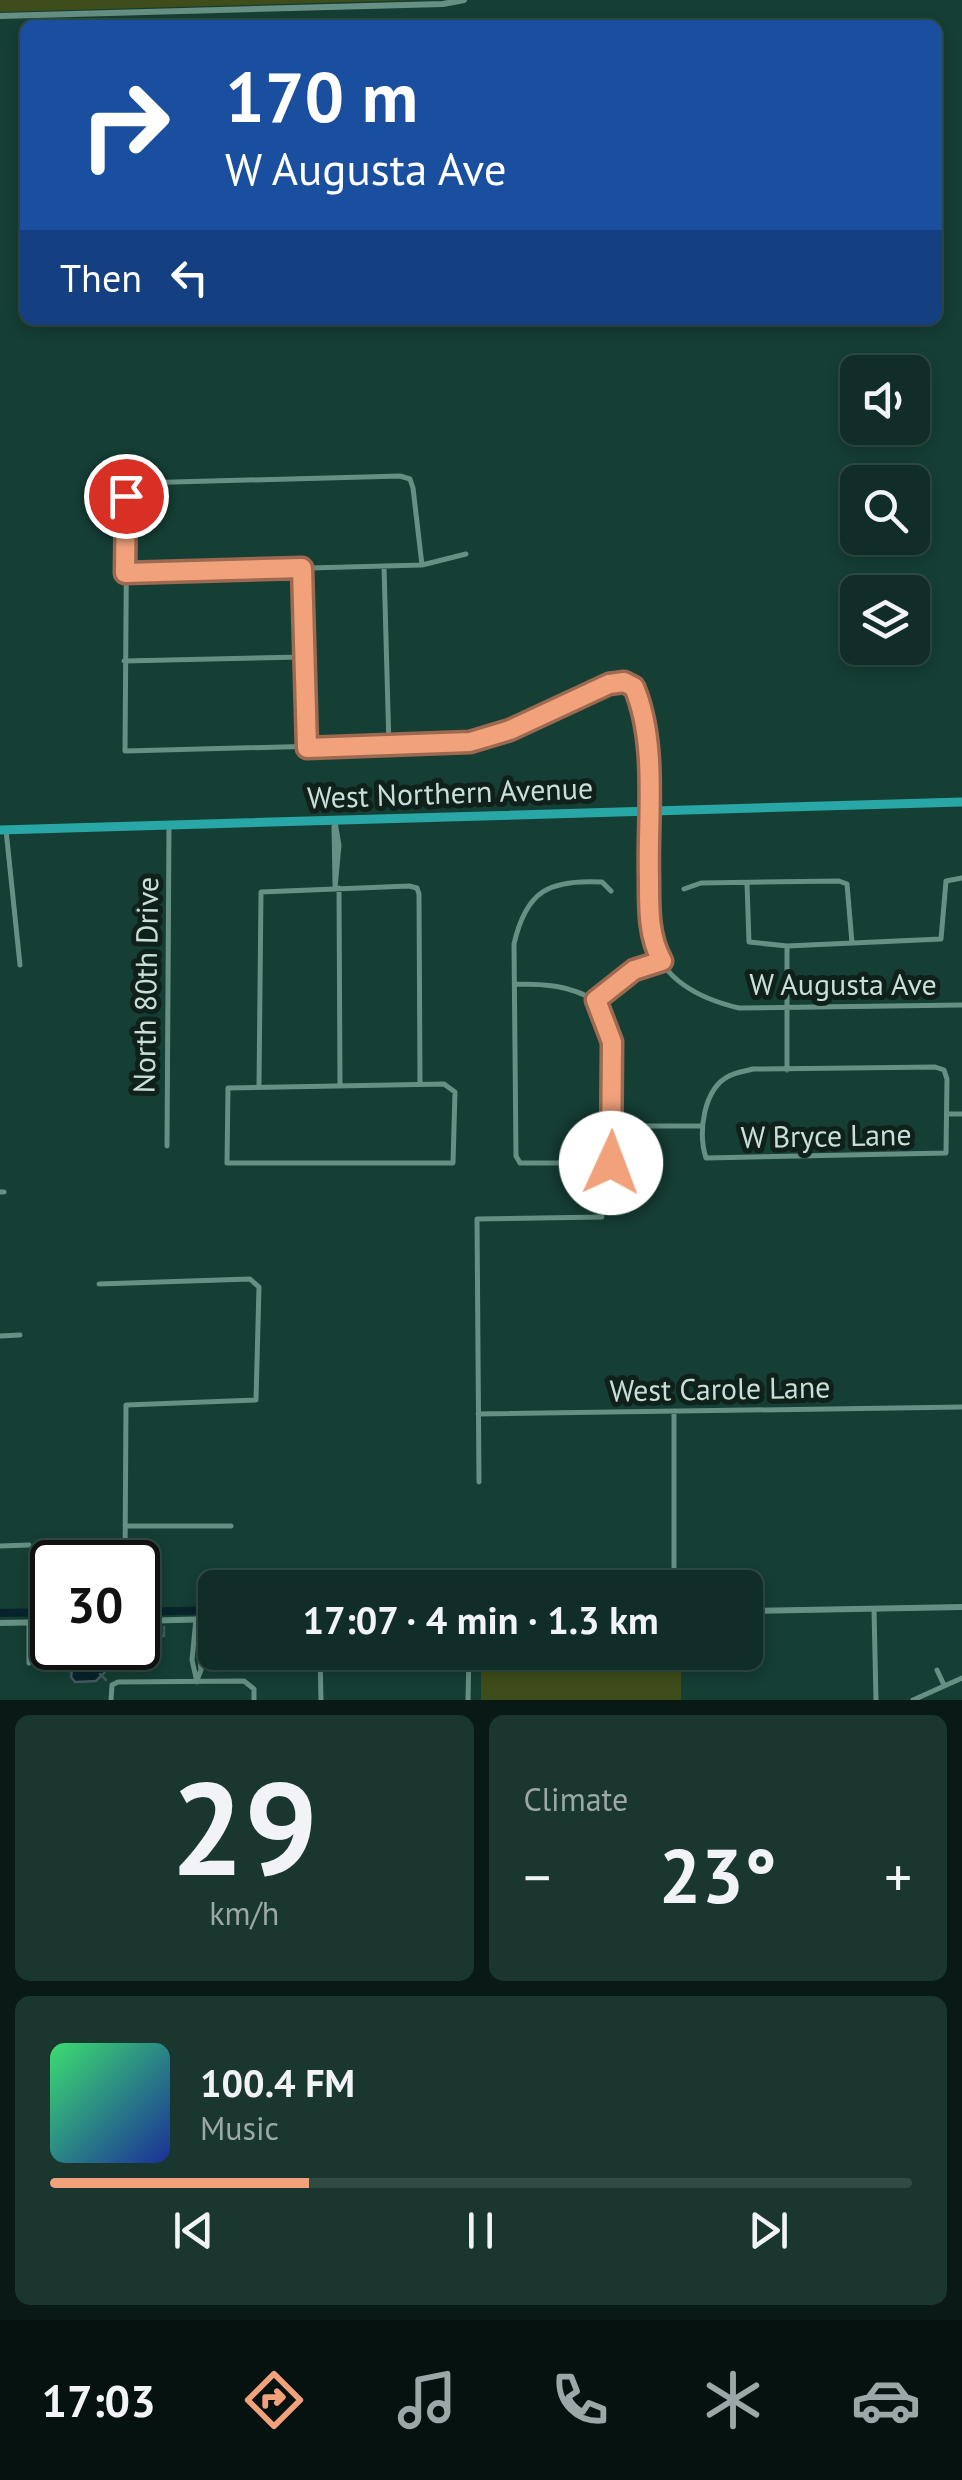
<!DOCTYPE html>
<html lang="en">
<head>
<meta charset="utf-8">
<style>
	:root { --surface:#102e27; --page:#19362f; --text:#f1f3f6; --muted:#9ca8a7; --line:#304a44; --accent:#f1a27b }
	body { margin:0; font-family:"PT Sans",sans-serif; background:var(--page); color:var(--text); height:100vh; display:flex; flex-direction:column; font-size:38px; white-space:nowrap }
	* { box-sizing:border-box; margin:0 }
	p { font-size:32px; color:var(--muted) }
	.icon { flex:none; width:55px; height:55px; fill:none; stroke:currentColor; stroke-width:2; stroke-linecap:round; stroke-linejoin:round }
	.map { position:relative; height:1700px; overflow:hidden }
	.sheet { display:flex; flex-direction:column; gap:15px; padding:15px; background:#091915; flex:1 }
	.sheet>* { flex:none }
	.hud { position:absolute; left:20px; top:20px; width:922px; height:305px; border-radius:15px; box-shadow:0 5px 15px #0003,0 0 0 2px var(--line); background:#1a4fa0; color:#fff; overflow:hidden }
	.buttons { position:absolute; left:840px; top:355px; display:grid; gap:20px }
	.buttons a { display:grid; place-items:center; width:90px; height:90px; border-radius:15px; background:var(--surface); box-shadow:0 5px 15px #0003,0 0 0 2px var(--line); font-size:50px }
	.speed { position:absolute; left:30px; top:1540px; display:flex; gap:20px; font-size:50px; font-weight:700; text-align:center }
	.speed>* { display:grid; place-content:center; width:130px; height:130px; border-radius:50%; background:var(--surface); box-shadow:0 5px 15px #0003,0 0 0 2px var(--line); line-height:1 }
	.speed .limit { border:5px solid #111; border-radius:15px; background:#fff; color:#111 }
	.pin { position:absolute; display:grid; place-items:center; width:85px; height:85px; color:#fff; margin:-42px; border:5px solid #fff; border-radius:50%; box-shadow:0 2px 10px #0007 }
	.me { position:absolute; width:110px; margin:-55px; rotate:2deg; stroke-linejoin:round; filter:drop-shadow(0 0 8px #0008) }
	.turn { display:flex; align-items:center; gap:35px; height:210px; padding:0 40px; font-size:45px }
	.turn .icon { width:130px; height:130px; stroke-width:2.5 }
	.turn b { display:block; font-size:70px; line-height:85px }
	.then { display:flex; align-items:center; height:95px; padding:0 40px; background:#0003; gap:20px; font-size:38px }
	.big { font-size:75px; font-weight:700; line-height:1.1 }
	.sheet .tile { flex:1; display:flex; flex-direction:column; justify-content:center; gap:15px; min-width:0; padding:0 35px; border-radius:15px; background:var(--page) }
	.sheet .dial { align-items:center; gap:0 }
	.dial b { font-size:130px; line-height:1 }
	.song { display:flex; align-items:center; gap:30px }
	.cover { width:120px; height:120px; border-radius:15px; background:linear-gradient(135deg,hsl(140 70% 55%),hsl(230 70% 35%)) }
	.played { height:10px; border-radius:5px; background:linear-gradient(90deg,var(--accent) 30%,var(--line) 30%) }
	.keys { display:flex; justify-content:space-around; direction:ltr }
	.heat { display:flex; justify-content:space-between; align-items:center; font-size:55px; direction:ltr }
	.sheet .tiles { flex:1; display:grid; gap:15px; grid-template-columns:1fr 1fr }
	.tile:last-child { grid-column:span 2 }
	.trip { position:absolute; left:198px; top:1570px; width:565px; height:100px; border-radius:15px; background:var(--surface); box-shadow:0 5px 15px #0003,0 0 0 2px var(--line); font-weight:700; line-height:100px; text-align:center }
	.menu { display:flex; height:160px; justify-content:space-around; align-items:center; background:#061210; color:var(--muted) }
	.menu .icon { width:70px; height:70px }
	.menu .active { color:var(--accent) }
	.menu b { font-size:45px; color:var(--text) }
	.map>svg:first-child { display:block }
</style>
</head>
<body>
<div class="map">
<svg width="962" height="1700" viewBox="0 0 962 1700">
	<rect width="100%" height="100%" fill="#153e34"/>
	<path fill="#3e4d19" d="M0,0h417l-417,12z
		M481,1653h200v47h-200z"/>
	<path fill="#08232c" stroke="#425b60" stroke-width="2.5" d="M75,1648h31l2,21 -12,12 -21,1 -4,-5z"/>
	<g fill="none" stroke-linecap="round" stroke-linejoin="round">
		<path stroke="#425b60" stroke-width="2.5" d="M138,1636h26v-9
			M100,1674l6,6"/>
		<path stroke="#08232c" stroke-width="8" d="M138,1612l77,-2
			M0,1613l52,-1"/>
		<path stroke="#669084" stroke-width="5" d="M422,565l-9,-77 -3,-9 -10,-3 -262,7 -11,4 -2,264 346,-9 39,-12 99,-46c8,-1 16,-4 22,2 34,31 4,209 23,261 13,36 51,53 85,61l223,-3
			M384,566l5,181
			M302,568l5,180
			M126,573l296,-8 44,-11
			M124,661l180,-4
			M335,822l4,23 -4,43
			M334,826l1,59
			M6,830l14,135
			M747,883l2,59 38,4 154,-7 5,-58 16,-3
			M339,888l1,197
			M684,889l17,-6 138,-2 8,3 5,59
			M787,946v124
			M515,984c31,0 54,1 81,17
			M596,1001l16,41 -1,121h-91l-4,-7 -2,-212c12,-53 35,-65 88,-62l9,9
			M596,1001l38,-31 28,-9
			M935,1067l9,3 3,9 -1,74 -240,5c-8,-25 -3,-69 23,-82 7,-4 17,-5 24,-7z
			M444,1084l11,8 -2,71h-226l1,-75z
			M259,1086l2,-194 148,-6 8,2 2,6 1,190
			M947,1114h15
			M613,1126h89
			M167,1146l2,-321
			M0,1192h4
			M99,1284l151,-5 9,8 -3,113 -130,5 -1,157
			M0,1336l20,-1
			M674,1411v177
			M478,1414l484,-7
			M479,1482l-2,-263 125,-2
			M125,1526h106
			M0,1546l29,-1
			M874,1609l2,91
			M196,1619l-4,41 5,22
			M197,1622l4,48 -4,10
			M320,1652l1,48
			M29,1663v-41
			M937,1670l7,15
			M111,1700l1,-15 6,-3 126,-1 10,8v11
			M468,1700l1,-48
			M913,1700l49,-22"/>
		<path stroke="#669084" stroke-width="6" d="M0,16l443,-12 21,-4
			M745,1611l217,-4
			M138,1621l77,-2
			M0,1623l52,-1"/>
		<path stroke="#29a6a6" stroke-width="9" d="M0,830l962,-28"/>
	</g>
	<g fill="none" stroke-linecap="round" stroke-linejoin="round">
		<defs>
			<path id="route" d="M126,496l-1,77 177,-5 5,180 163,-6 40,-12 99,-46 15,-2 10,5c24,57 13,131 15,191 0,29 -1,58 13,83l-28,9 -38,30 16,42 -1,121"/>
		</defs>
		<use href="#route" stroke="#9d6950" stroke-width="25"/>
		<use href="#route" stroke="#f1a27b" stroke-width="18"/>
	</g>
	<g text-anchor="middle" dominant-baseline="central" stroke-width="10" stroke-linejoin="round" paint-order="stroke">
		<g font-size="30" fill="#c9dfd8" stroke="#10211c">
			<text transform="translate(450 792) rotate(-2)">West Northern Avenue</text>
			<text x="843" y="983">W Augusta Ave</text>
			<text transform="translate(145 985) rotate(-89)">North 80th Drive</text>
			<text transform="translate(826 1135) rotate(-1)">W Bryce Lane</text>
			<text transform="translate(720 1388) rotate(-1)">West Carole Lane</text>
		</g>
	</g>
</svg>
<div class="buttons">
<a><svg class="icon" aria-label="sound" viewBox="0 0 24 24"><path d="M4 9h4l5-4v14l-5-4H4zM17 9q2 3 0 6"/></svg></a>
<a><svg class="icon" aria-label="search" viewBox="0 0 24 24"><circle cx="10" cy="10" r="6"/><path d="M15 15l6 6"/></svg></a>
<a><svg class="icon" aria-label="layers" viewBox="0 0 24 24"><path d="M12 4l9 5-9 5-9-5zM3 14l9 5 9-5"/></svg></a>
</div>
<div class="speed"><div class="limit">30</div></div>
<div class="pin" style="left:126px;top:496px;background:#d93025"><svg class="icon" aria-label="arrive" viewBox="0 0 24 24"><path d="M6 21V4h12l-3 4 3 4H6"/></svg></div>
<svg class="me" style="left:611px;top:1163px" viewBox="-20 -20 40 40"><circle r="19" fill="#fff"/><path d="M0-13L10 11 0 6-10 11z" fill="#f1a27b"/></svg>
<div class="trip">17:07 · 4 min · 1.3 km</div>
<div class="hud">
<div class="turn"><svg class="icon" aria-label="right" viewBox="0 0 24 24"><path d="M7 20v-9h11M14 6l5 5-5 5"/></svg><div><b>170 m</b>W Augusta Ave</div></div>
<div class="then">Then<svg class="icon" aria-label="left" viewBox="0 0 24 24"><path d="M17 20v-9H6M10 6l-5 5 5 5"/></svg></div>
</div>
</div>
<section class="sheet">
<div class="tiles">
<div class="tile dial"><b>29</b><p>km/h</p></div>
<div class="tile"><p>Climate</p>
<div class="heat"><a>−</a><b class="big">23°</b><a>+</a></div>
</div>
<div class="tile">
<div class="song"><i class="cover"></i><div><b>100.4 FM</b><p>Music</p></div></div>
<div class="played"></div>
<div class="keys"><svg class="icon" aria-label="previous" viewBox="0 0 24 24"><path d="M18 5L8 12l10 7zM5 5v14"/></svg><svg class="icon" aria-label="pause" viewBox="0 0 24 24"><path d="M8 5v14M16 5v14"/></svg><svg class="icon" aria-label="next" viewBox="0 0 24 24"><path d="M6 5l10 7-10 7zM19 5v14"/></svg></div>
</div>
</div>
</section>
<nav class="menu">
<b>17:03</b>
<svg class="icon active" aria-label="directions" viewBox="0 0 24 24"><path d="M12 3l9 9-9 9-9-9zM9 14v-3h6M13 9l2 2-2 2"/></svg>
<svg class="icon" aria-label="music" viewBox="0 0 24 24"><path d="M9 18V5l10-2v13"/><circle cx="6" cy="18" r="3"/><circle cx="16" cy="16" r="3"/></svg>
<svg class="icon" aria-label="phone" viewBox="0 0 24 24"><path d="M5 4h4l2 5-3 2q2 4 5 5l2-3 5 2v4C11 20 4 13 5 4z"/></svg>
<svg class="icon" aria-label="climate" viewBox="0 0 24 24"><path d="M12 3v18M4 7l16 10M4 17L20 7"/></svg>
<svg class="icon" aria-label="car" viewBox="0 0 24 24"><path d="M5 17H2v-5l4-1 3-4h7l3 4 3 1v5h-3M9 17h6M6 11h13"/><circle cx="7" cy="17" r="2"/><circle cx="17" cy="17" r="2"/></svg>
</nav>
</body>
</html>
